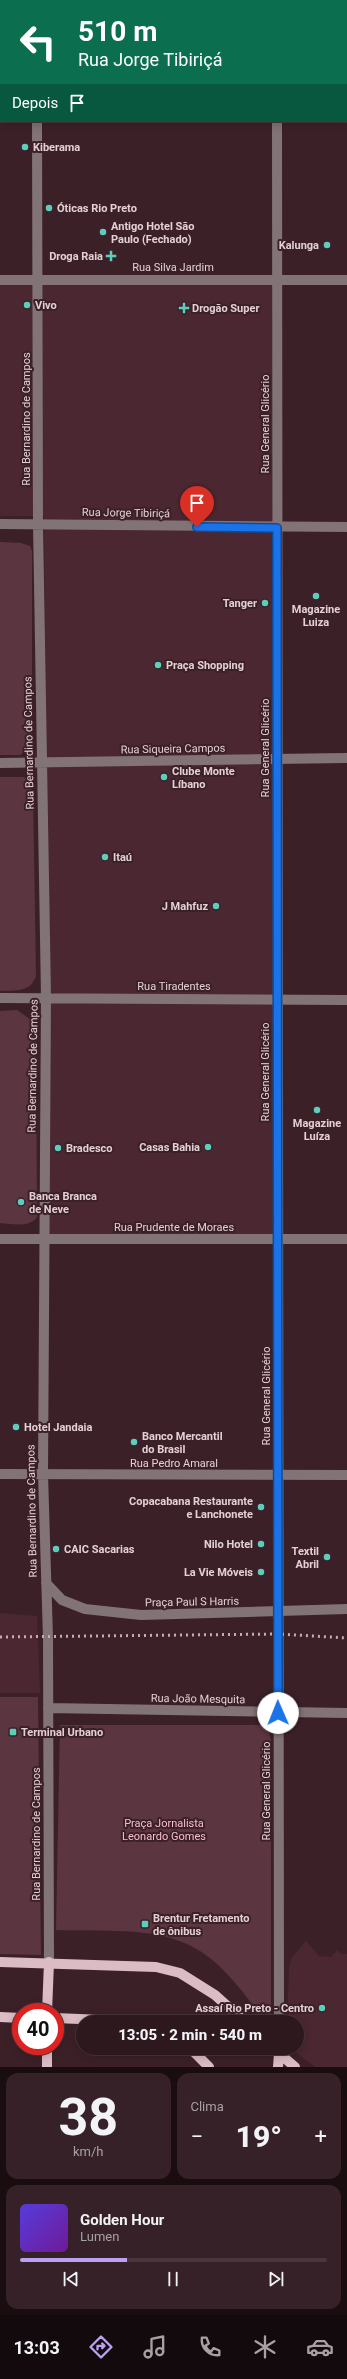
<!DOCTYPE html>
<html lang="pt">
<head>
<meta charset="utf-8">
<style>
	:root { --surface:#2d181e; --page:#352127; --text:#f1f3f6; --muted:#a7a0a4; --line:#48373c; --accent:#bca0f2 }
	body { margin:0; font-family:Roboto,sans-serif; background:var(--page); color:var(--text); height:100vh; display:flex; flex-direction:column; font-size:15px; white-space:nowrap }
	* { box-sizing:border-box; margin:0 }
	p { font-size:13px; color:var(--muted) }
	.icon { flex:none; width:22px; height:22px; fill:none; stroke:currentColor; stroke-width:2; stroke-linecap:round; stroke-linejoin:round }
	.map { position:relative; height:2067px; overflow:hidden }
	.details { display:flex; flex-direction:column; gap:6px; padding:6px; background:#190d10; flex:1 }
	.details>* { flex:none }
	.banner { position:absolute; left:0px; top:0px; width:347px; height:122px; box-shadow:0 2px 10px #0003,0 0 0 1px var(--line); background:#0b6e4f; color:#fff; overflow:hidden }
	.speed { position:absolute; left:12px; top:2003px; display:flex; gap:8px; font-size:20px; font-weight:700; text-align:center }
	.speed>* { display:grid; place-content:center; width:52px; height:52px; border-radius:50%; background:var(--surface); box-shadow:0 2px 10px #0003,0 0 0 1px var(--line); line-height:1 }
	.speed .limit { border:6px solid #d22; background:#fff; color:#111 }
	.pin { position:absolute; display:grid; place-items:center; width:34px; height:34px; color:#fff; margin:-41px -17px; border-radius:50% 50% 50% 0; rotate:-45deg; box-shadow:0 0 4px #0007 }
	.pin .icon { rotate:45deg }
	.me { position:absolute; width:44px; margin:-22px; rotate:359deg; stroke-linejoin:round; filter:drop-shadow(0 0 3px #0008) }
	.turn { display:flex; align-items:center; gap:14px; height:84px; padding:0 12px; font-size:18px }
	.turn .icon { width:52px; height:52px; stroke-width:2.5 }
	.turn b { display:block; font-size:28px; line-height:34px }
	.then { display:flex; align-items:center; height:38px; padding:0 12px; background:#0003; gap:8px; font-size:15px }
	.big { font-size:30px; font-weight:800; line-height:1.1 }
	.details .widget { flex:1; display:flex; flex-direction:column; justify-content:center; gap:6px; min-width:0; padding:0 14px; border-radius:12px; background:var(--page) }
	.details .dial { align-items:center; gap:0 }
	.dial b { font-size:52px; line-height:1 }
	.song { display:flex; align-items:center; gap:12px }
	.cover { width:48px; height:48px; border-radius:6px; background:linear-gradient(135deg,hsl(250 70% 55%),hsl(280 70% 35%)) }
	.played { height:4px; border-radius:2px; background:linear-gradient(90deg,var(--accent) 35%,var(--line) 35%) }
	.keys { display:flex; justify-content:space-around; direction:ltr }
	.heat { display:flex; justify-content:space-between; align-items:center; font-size:22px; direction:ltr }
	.details .tiles { flex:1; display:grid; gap:6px; grid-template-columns:1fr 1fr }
	.widget:last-child { grid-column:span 2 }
	.trip { position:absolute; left:76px; top:2015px; width:228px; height:40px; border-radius:20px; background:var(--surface); box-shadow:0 2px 10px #0003,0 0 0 1px var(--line); font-weight:800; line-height:40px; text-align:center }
	.tab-bar { display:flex; height:64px; justify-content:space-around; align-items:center; background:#120a0c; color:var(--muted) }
	.tab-bar .icon { width:28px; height:28px }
	.tab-bar .selected { color:var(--accent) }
	.tab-bar b { font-size:18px; color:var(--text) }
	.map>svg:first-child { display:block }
</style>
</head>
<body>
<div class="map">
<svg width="347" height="2067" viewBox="0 0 347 2067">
	<rect width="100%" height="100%" fill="#3c2028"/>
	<path fill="#4a2731" d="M272,284l2,953 -225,-1 -5,-720h-44v-231z
		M0,1613l37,3 3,77h-40z
		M306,1941l13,15 12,1 6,-7 4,4h6v113h-32l-25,-19h7v-26h-10l2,-53 3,-12z"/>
	<path fill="#5b3540" d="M0,542l21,1 9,3 2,5v186l-3,12 -9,6h-20z
		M0,777h24l7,6 2,10 3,183c-6,17 -20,14 -36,15z
		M17,1010l17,12 2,8 1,187c-7,11 -25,7 -37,6v-212z
		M0,1697h38l3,258 -41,-1z
		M60,1725h200l9,8 2,8v275l-9,1c-20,-26 -41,-56 -71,-71 -39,-20 -91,-14 -135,-16z"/>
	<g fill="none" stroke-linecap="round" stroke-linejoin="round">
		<path stroke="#827376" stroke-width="10" d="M277,0v1
			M37,1v-1
			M0,38h1
			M346,38h1
			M37,121l1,403 8,473 -3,477 5,164 1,324
			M277,121l2,1901
			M0,280h347
			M0,524l347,3
			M0,763l347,-5
			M0,998l347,2
			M0,1239h347
			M0,1474l347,1
			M46,1583l16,17 23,9 56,6 206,-6
			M48,1708l299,5"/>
		<path stroke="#dcbcc4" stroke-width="10" d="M0,1962l156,5 24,6 35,22 30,27
			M47,2012l2,-50
			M0,2017l21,1
			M55,2018l96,4
			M47,2046v21
			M190,2048l19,19
			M273,2048l22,19
			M278,2067l1,-13"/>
		<path stroke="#c2adb2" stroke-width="3" stroke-dasharray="2 4" stroke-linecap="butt" d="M0,1637l279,-3 68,4"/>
	</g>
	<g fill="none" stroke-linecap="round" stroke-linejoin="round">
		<defs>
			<path id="route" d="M197,527l80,1 1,1185"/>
		</defs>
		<use href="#route" stroke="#114b97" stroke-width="10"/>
		<use href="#route" stroke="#1a73e8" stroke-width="7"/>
	</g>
	<g fill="#5bcebc" stroke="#3c2028" stroke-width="1.5">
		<circle cx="25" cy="147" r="4"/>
		<circle cx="49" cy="208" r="4"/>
		<circle cx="103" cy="232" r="4"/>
		<circle cx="327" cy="245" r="4"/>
		<path d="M109 250h4v4h4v4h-4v4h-4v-4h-4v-4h4z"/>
		<circle cx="27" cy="305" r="4"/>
		<path d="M182 302h4v4h4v4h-4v4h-4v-4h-4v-4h4z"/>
		<circle cx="316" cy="596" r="4"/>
		<circle cx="265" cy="603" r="4"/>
		<circle cx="158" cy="665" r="4"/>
		<circle cx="164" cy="777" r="4"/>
		<circle cx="105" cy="857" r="4"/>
		<circle cx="216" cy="906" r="4"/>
		<circle cx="317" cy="1110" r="4"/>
		<circle cx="208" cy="1147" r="4"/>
		<circle cx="58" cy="1148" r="4"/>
		<circle cx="21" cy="1202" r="4"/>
		<circle cx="16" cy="1427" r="4"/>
		<circle cx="134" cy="1442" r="4"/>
		<circle cx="261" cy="1507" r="4"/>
		<circle cx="261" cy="1544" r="4"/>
		<circle cx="56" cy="1549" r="4"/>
		<circle cx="327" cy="1557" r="4"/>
		<circle cx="261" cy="1572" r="4"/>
		<rect x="9" y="1728" width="8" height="8" rx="2"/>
		<rect x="141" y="1920" width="8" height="8" rx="2"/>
		<circle cx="322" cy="2008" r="4"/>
	</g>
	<g text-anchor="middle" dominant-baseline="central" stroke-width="4" stroke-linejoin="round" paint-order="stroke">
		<g font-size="11" font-weight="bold" fill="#e3d0d4" stroke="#3c2028" text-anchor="start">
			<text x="33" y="147">Kiberama</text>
			<text x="57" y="208">Óticas Rio Preto</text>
			<text x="111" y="226">Antigo Hotel São<tspan x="111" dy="13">Paulo (Fechado)</tspan></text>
			<text x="319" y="245" text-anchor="end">Kalunga</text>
			<text x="103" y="256" text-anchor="end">Droga Raia</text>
			<text x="35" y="305">Vivo</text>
			<text x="192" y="308">Drogão Super</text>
			<text x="257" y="603" text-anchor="end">Tanger</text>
			<text x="316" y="609" text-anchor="middle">Magazine<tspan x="316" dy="13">Luiza</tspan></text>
			<text x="166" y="665">Praça Shopping</text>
			<text x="172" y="771">Clube Monte<tspan x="172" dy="13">Líbano</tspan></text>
			<text x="113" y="857">Itaú</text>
			<text x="208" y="906" text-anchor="end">J Mahfuz</text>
			<text x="317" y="1123" text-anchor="middle">Magazine<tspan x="317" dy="13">Luíza</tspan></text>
			<text x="200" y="1147" text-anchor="end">Casas Bahia</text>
			<text x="66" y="1148">Bradesco</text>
			<text x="29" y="1196">Banca Branca<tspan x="29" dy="13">de Neve</tspan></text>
			<text x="24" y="1427">Hotel Jandaia</text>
			<text x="142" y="1436">Banco Mercantil<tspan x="142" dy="13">do Brasil</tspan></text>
			<text x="253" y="1501" text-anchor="end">Copacabana Restaurante<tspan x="253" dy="13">e Lanchonete</tspan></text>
			<text x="253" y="1544" text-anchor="end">Nilo Hotel</text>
			<text x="64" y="1549">CAIC Sacarias</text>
			<text x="319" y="1551" text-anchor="end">Textil<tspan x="319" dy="13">Abril</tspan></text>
			<text x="253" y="1572" text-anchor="end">La Vie Móveis</text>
			<text x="21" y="1732">Terminal Urbano</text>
			<text x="153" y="1918">Brentur Fretamento<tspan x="153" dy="13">de ônibus</tspan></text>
			<text x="314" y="2008" text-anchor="end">Assaí Rio Preto - Centro</text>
		</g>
		<g font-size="11" fill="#e3d0d4" stroke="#3c2028">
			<text x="173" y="267">Rua Silva Jardim</text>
			<text transform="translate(26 419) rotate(-90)">Rua Bernardino de Campos</text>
			<text transform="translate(265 424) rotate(-90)">Rua General Glicério</text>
			<text transform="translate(126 513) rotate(1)">Rua Jorge Tibiriçá</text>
			<text transform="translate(29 743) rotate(-91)">Rua Bernardino de Campos</text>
			<text transform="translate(265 748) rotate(-90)">Rua General Glicério</text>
			<text transform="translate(173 749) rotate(-1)">Rua Siqueira Campos</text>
			<text x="174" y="986">Rua Tiradentes</text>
			<text transform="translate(33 1066) rotate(-89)">Rua Bernardino de Campos</text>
			<text transform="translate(265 1072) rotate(-90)">Rua General Glicério</text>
			<text x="174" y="1227">Rua Prudente de Moraes</text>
			<text transform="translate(266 1396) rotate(-90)">Rua General Glicério</text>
			<text x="174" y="1463">Rua Pedro Amaral</text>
			<text transform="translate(32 1511) rotate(-91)">Rua Bernardino de Campos</text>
			<text transform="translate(192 1602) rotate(-1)">Praça Paul S Harris</text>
			<text transform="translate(198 1699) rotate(1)">Rua João Mesquita</text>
			<text transform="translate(266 1791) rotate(-90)">Rua General Glicério</text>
			<text transform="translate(36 1834) rotate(-90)">Rua Bernardino de Campos</text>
		</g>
		<g font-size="11" fill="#fabecd" stroke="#3c2028">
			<text x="164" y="1823">Praça Jornalista<tspan x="164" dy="13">Leonardo Gomes</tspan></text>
		</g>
	</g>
</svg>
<div class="speed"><div class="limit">40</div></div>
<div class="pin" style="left:197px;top:527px;background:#d93025"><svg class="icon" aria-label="arrive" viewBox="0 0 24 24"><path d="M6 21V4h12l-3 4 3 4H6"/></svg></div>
<svg class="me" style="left:278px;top:1713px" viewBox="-20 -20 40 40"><circle r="19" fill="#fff"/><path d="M0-13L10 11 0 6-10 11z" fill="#1a73e8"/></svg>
<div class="trip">13:05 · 2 min · 540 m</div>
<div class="banner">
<div class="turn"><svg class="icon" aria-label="left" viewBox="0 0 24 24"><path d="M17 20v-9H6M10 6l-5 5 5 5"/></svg><div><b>510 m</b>Rua Jorge Tibiriçá</div></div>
<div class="then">Depois<svg class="icon" aria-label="arrive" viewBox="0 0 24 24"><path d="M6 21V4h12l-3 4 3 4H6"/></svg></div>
</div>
</div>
<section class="details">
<div class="tiles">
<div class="widget dial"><b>38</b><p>km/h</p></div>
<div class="widget"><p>Clima</p>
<div class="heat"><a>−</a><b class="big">19°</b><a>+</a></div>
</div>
<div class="widget">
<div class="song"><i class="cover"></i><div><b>Golden Hour</b><p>Lumen</p></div></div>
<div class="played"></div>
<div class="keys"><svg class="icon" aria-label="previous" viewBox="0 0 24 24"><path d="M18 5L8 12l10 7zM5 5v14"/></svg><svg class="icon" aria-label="pause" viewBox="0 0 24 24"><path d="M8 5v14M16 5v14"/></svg><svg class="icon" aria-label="next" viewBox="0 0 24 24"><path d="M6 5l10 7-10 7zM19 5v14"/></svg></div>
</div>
</div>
</section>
<nav class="tab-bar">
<b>13:03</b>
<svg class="icon selected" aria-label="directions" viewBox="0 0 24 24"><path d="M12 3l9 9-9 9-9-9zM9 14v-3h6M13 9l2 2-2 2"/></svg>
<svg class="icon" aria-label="music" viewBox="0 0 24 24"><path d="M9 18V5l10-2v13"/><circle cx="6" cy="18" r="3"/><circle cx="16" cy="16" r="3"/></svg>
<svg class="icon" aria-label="phone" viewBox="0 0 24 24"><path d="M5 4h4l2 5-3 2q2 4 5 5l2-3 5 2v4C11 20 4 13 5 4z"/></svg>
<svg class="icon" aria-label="climate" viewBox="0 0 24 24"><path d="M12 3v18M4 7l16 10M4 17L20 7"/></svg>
<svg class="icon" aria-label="car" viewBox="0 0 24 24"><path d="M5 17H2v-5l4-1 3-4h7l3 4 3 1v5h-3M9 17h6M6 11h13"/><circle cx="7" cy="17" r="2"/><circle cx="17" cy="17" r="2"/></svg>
</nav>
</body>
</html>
